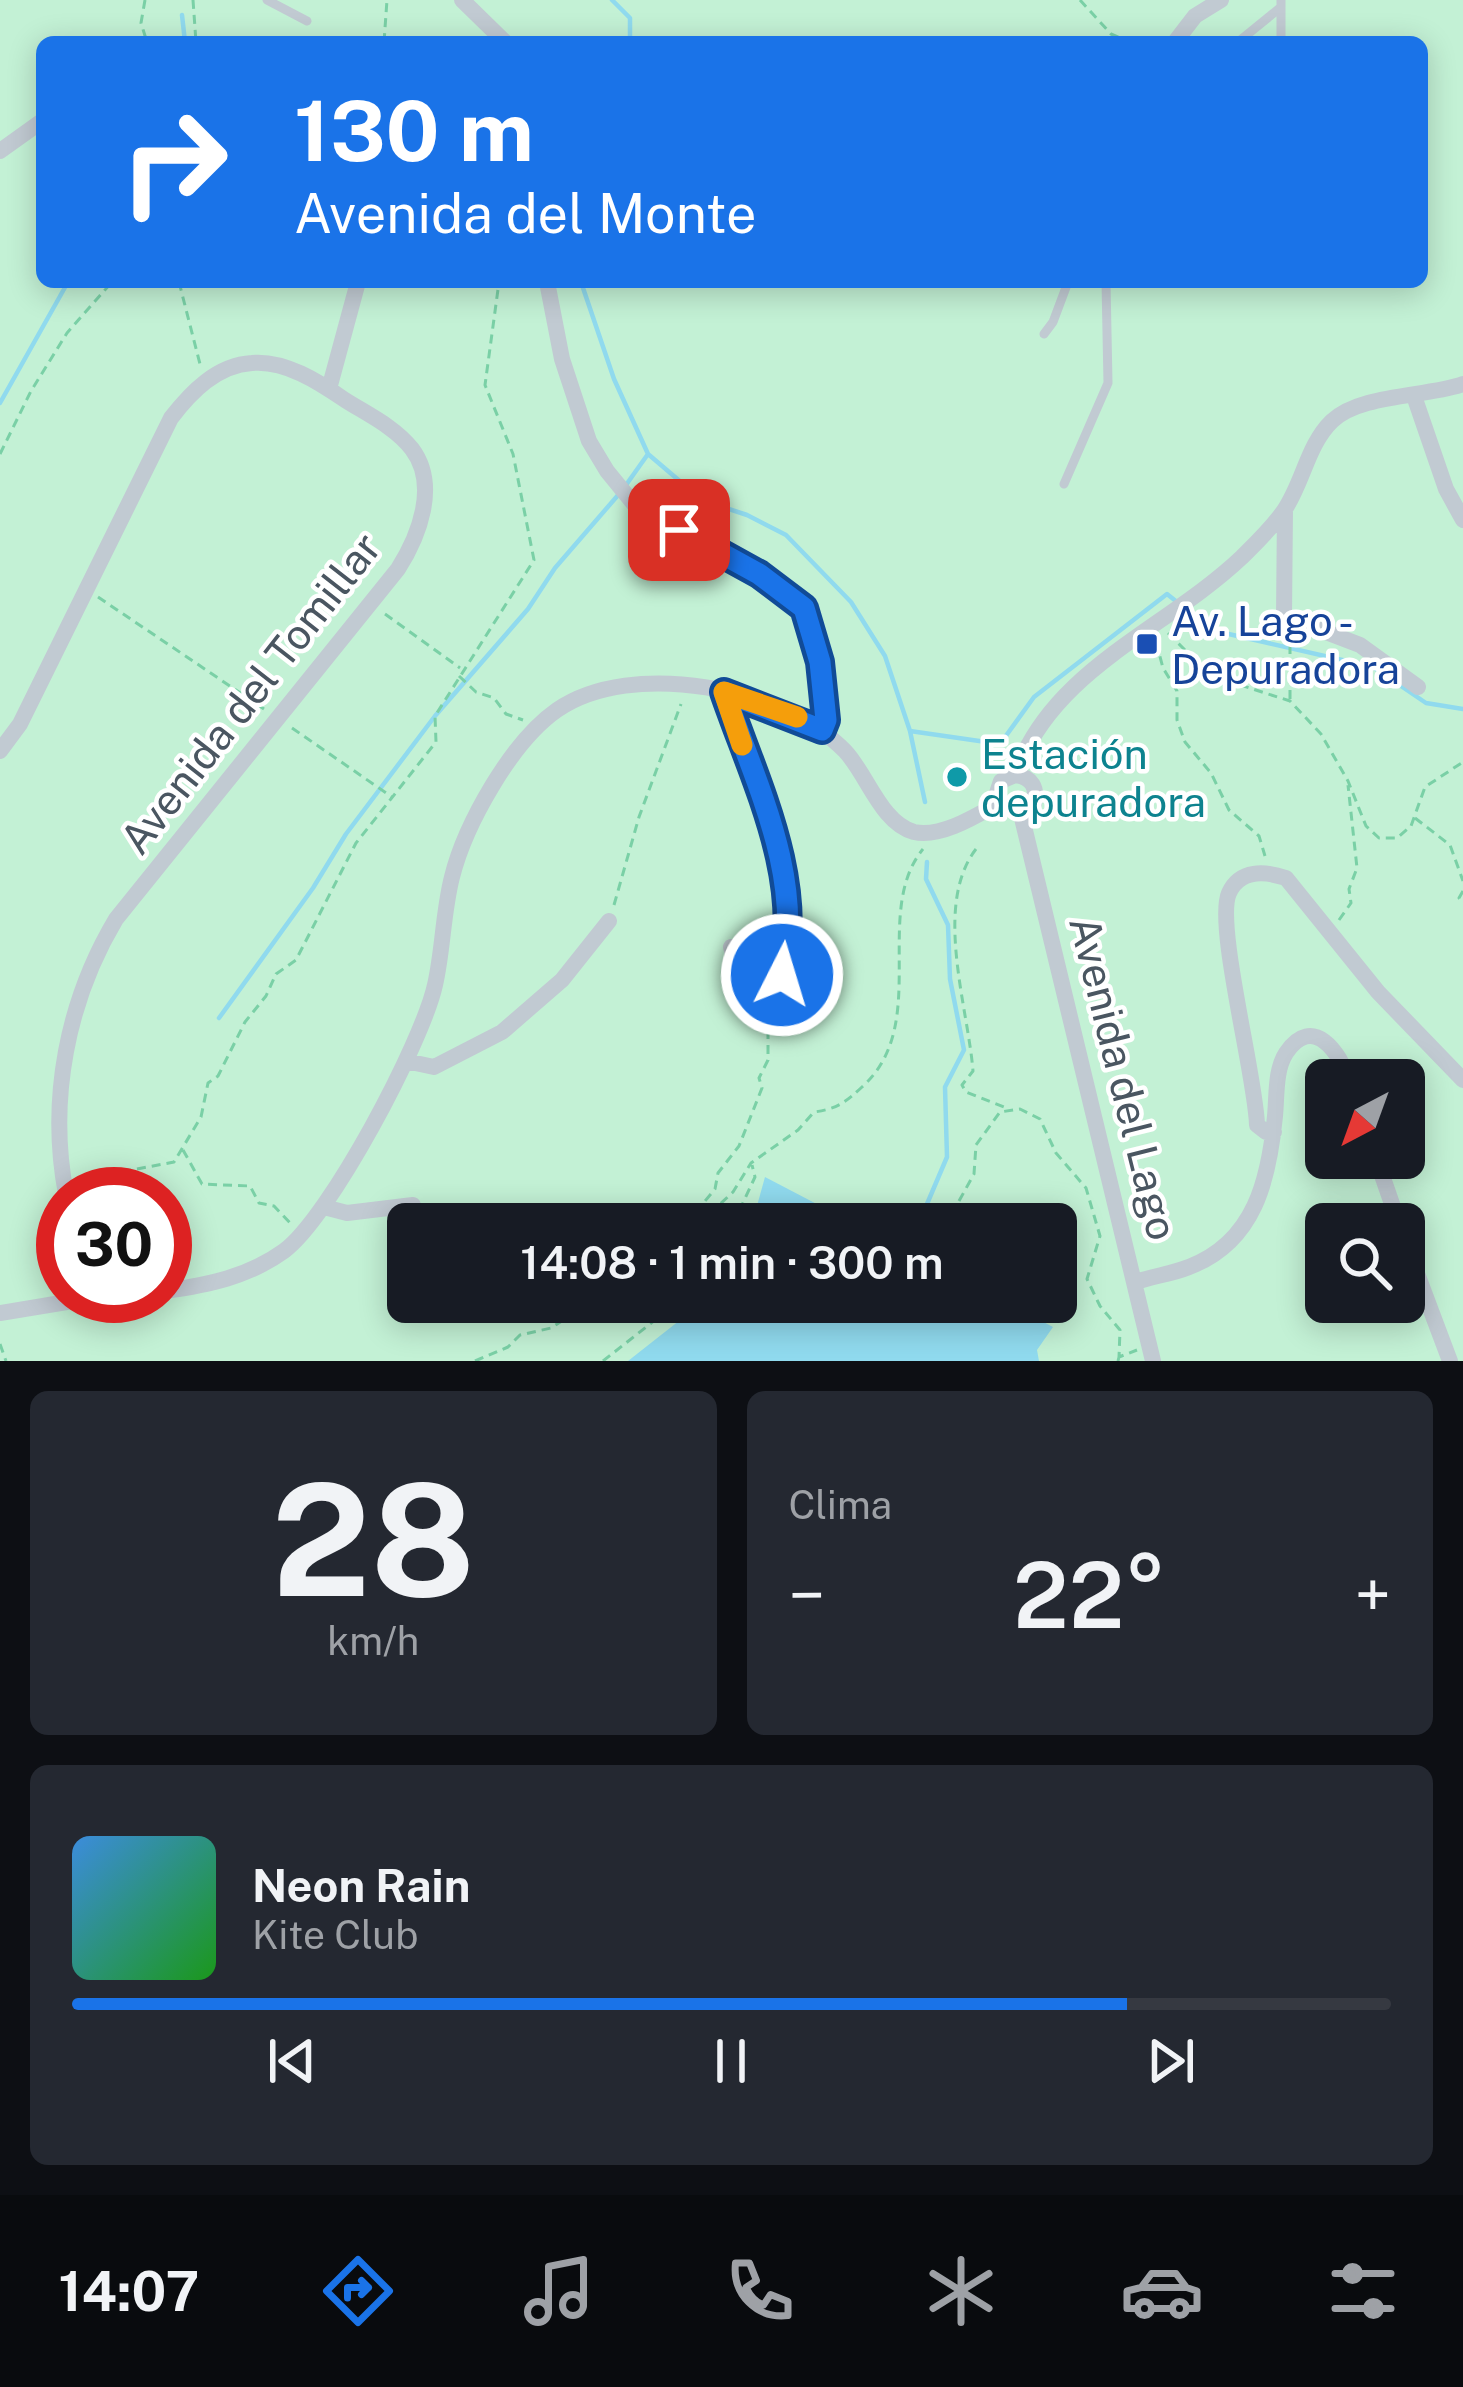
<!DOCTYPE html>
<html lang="es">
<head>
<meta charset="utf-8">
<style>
	:root { --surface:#171b24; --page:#242831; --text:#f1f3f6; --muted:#9ea1a6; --line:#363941; --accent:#1a73e8 }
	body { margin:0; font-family:"Public Sans",sans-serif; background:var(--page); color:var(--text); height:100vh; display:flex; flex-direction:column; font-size:45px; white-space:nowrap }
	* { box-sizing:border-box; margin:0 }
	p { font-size:39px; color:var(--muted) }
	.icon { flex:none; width:66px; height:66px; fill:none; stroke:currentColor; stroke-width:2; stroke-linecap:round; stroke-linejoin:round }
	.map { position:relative; height:1361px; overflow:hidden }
	.panel { display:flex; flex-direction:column; gap:30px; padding:30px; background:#0d0f14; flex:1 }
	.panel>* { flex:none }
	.banner { position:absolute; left:36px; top:36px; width:1392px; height:252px; border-radius:18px; box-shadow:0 6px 30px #0003; background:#1a73e8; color:#fff; overflow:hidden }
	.needle { width:78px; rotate:221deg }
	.buttons { position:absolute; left:1305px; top:1059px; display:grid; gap:24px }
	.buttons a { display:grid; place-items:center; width:120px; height:120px; border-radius:18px; background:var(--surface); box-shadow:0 6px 30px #0003; font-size:60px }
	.speed { position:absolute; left:36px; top:1167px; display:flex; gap:24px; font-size:60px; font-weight:700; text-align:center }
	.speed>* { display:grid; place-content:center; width:156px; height:156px; border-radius:50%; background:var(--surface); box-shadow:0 6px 30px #0003; line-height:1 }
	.speed .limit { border:18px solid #d22; background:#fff; color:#111 }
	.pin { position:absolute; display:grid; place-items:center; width:102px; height:102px; color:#fff; margin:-51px; border-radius:24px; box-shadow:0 6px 18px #0006 }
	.me { position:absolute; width:132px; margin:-66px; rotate:5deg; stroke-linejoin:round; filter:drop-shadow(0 0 9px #0008) }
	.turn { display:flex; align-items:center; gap:42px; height:252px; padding:0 60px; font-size:54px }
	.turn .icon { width:156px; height:156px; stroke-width:2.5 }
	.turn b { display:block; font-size:84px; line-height:102px }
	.big { font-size:90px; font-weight:600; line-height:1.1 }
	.panel .widget { flex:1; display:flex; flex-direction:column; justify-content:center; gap:18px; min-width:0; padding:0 42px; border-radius:18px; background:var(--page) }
	.panel .dial { align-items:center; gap:0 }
	.dial b { font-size:156px; line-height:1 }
	.song { display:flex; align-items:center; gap:36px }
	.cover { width:144px; height:144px; border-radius:18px; background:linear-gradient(135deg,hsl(210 70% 55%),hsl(120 70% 35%)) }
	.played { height:12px; border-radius:6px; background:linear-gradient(90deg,var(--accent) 80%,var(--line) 80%) }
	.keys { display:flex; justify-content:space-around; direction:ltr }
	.heat { display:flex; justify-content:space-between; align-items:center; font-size:66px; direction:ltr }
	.panel .tiles { flex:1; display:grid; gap:30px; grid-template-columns:1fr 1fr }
	.widget:last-child { grid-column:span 2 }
	.trip { position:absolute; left:387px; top:1203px; width:690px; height:120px; border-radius:18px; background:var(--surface); box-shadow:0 6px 30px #0003; font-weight:600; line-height:120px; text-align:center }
	.menu { display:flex; height:192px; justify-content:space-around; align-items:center; background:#090b0e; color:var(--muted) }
	.menu .icon { width:84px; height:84px }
	.menu .active { color:var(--accent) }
	.menu b { font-size:54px; color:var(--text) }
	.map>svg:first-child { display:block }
</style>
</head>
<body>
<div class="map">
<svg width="1463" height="1361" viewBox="0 0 1463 1361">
	<rect width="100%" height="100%" fill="#f5f3f3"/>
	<path fill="#c3f1d5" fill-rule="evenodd" d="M0,0h1463v1361h-1463zM42,42h1380v240h-1380zM1326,1080h78v78h-78zM63,1194h102v102h-102zM408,1224h648v78h-648zM1326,1224h78v78h-78z"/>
	<path fill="#90daee" d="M765,1177l90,47h-103z
		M703,1302h302l48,25 -16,23 2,11h-411z"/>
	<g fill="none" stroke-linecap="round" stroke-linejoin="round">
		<path stroke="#90daee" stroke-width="4.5" d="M612,0l18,18v24
			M182,15l3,27
			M581,282l33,97 34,75 54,46 45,15 39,20 65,67 34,54 25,75 15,71
			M0,403l68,-121
			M626,485l22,-31
			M1186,610l25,20 162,37 53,36 37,6
			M910,731l90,13 34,-47 133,-103 10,8
			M219,1018l94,-130 33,-54 89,-118 93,-107 27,-41 64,-74
			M924,1211l23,-54 -2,-70 19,-37 -14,-71 -2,-54 -22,-46 1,-17"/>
		<path stroke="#7ad0a6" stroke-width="3" stroke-dasharray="9 6" stroke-linecap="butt" d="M145,0l-4,23 6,19
			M193,0l3,42
			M1080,0l31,34 19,8
			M384,42l3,-42
			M179,282l22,86
			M0,454l31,-63 36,-58 45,-51
			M98,597l166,112
			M385,614l75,54
			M1168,633l33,33 36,18 53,17 31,33 27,47 18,45 13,12h18l14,-12 14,-39 38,-25
			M1156,642l7,26 14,23v29l8,22 26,31 18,37 30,26 6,20
			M459,676l17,16 18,6 12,16 17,6
			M1290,699v-62
			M292,728l100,69
			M1415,818l35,27 13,36
			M976,849c-43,56 -8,158 -3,222l-11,14 4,7 43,17
			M1463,891l-4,7 4,4
			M614,905l25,-88 42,-113
			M1339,920l12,-17 -2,-14 8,-21 -9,-83
			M183,1150l19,34 48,2 9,17 15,3 17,18
			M78,1180l96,-18 27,-45 7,-34 10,-7 27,-54 21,-26 10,-22 20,-14 60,-117 80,-101 -1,-26 99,-156 -21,-106 -28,-69 14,-103
			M959,1201l15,-27 2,-29 24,-33 20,-3 20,10 16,34 30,35 14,48 -13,43 13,27 20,24 -1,27
			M686,1224l29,-35 3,-16 21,-27 23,-58 -3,-10 9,-18v-38
			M699,1224l34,-32 18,-29 47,-33 16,-18c23,-3 32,-10 48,-25 70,-63 9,-174 61,-238
			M733,1224l22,-47 -3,-12
			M0,1344l6,17
			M475,1361l33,-14 12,-12 31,-7 40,-26
			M603,1361l75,-59
			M1118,1361l1,-4 18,-7"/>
		<path stroke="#c1cad2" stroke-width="9" d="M267,0l40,21
			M1281,0v42
			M1238,42l43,-35
			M1044,334l9,-12 15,-40
			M1064,484l44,-101 -2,-101"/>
		<path stroke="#c1cad2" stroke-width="16" d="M462,0l43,42
			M1175,42l20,-26 26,-16
			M0,151l42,-30
			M547,282l15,77 27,82 18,30 31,38 121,65 45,34 16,54 6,58 -4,9
			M329,389l29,-107
			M1414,396l32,93 17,31
			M1285,509l-1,107 76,29 58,42
			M724,691l63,186 2,70 -13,56 -9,6c-27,-14 -29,-35 -36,-62
			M0,751l20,-27 151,-306c20,-26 46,-53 81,-55 33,-3 67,19 93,37 22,14 50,27 67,49 27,36 7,87 -14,120l-282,350c-49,82 -68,181 -50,275
			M1015,775c37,-106 150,-145 227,-218 14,-14 32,-31 43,-48 18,-27 23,-65 47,-88 28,-27 94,-24 131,-37
			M1015,775c17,2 23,13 19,29l-13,10
			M999,803l-3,-7 5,-15 14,-6
			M1021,814l132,547
			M406,1061l28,6 68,-35 60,-52 47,-59
			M1274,1132h-8l-9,-7c-1,-47 -42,-201 -28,-232 11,-24 36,-22 57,-15l92,114 85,88
			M1376,1158l23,66
			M324,1207l23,6 66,-8
			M1404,1239l46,122
			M1136,1282c17,-6 36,-8 53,-15 66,-25 80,-88 86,-151 2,-20 0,-46 11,-63 27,-40 54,0 63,27
			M165,1291c43,-6 83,-14 119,-40 46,-34 138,-208 151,-266 8,-35 8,-73 17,-108 13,-52 59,-135 105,-167 75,-52 227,-22 288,41 22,23 36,72 69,81 27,6 62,-16 85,-29
			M0,1313l103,-17"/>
	</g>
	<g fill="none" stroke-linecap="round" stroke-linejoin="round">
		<defs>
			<path id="route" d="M679,530l80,44 45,34 16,54 6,58 -4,10 -98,-38c31,90 81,186 58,283"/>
		</defs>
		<use href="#route" stroke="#114b97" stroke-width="30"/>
		<use href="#route" stroke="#1a73e8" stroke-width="21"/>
		<path stroke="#f59e0b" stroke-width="21" d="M742,745l-18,-53 73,25"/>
	</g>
	<rect fill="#1a4fb4" stroke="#fff" stroke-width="4.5" x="1135" y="632" width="24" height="24" rx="6"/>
	<circle fill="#0f9aa8" stroke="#fff" stroke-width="4.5" cx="957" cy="777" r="12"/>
	<g text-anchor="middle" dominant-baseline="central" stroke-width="9" stroke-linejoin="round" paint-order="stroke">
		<g font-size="42" fill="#164399" stroke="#fff" text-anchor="start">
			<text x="1171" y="620">Av. Lago -<tspan x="1171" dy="48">Depuradora</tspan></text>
		</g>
		<g font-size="42" fill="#4a5661" stroke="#fff">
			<text transform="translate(250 693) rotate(-52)">Avenida del Tomillar</text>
			<text transform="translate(1124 1078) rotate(76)">Avenida del Lago</text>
		</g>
		<g font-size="42" fill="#0d838f" stroke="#fff" text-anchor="start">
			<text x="981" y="753">Estación<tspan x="981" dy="48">depuradora</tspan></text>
		</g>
	</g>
</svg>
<div class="buttons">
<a><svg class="needle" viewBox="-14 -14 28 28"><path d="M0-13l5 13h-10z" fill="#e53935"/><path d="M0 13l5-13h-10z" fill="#9ea1a6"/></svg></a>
<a><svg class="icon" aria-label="search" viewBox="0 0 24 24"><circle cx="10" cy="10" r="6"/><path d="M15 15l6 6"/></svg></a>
</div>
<div class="speed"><div class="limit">30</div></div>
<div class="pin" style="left:679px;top:530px;background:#d93025"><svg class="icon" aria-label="arrive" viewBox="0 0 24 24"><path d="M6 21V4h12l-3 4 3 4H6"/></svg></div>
<svg class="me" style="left:782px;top:975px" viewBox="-20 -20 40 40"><circle r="17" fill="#1a73e8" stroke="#fff" stroke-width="3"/><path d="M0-11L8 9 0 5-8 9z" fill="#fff"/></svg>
<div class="trip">14:08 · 1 min · 300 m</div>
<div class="banner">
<div class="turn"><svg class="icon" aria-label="right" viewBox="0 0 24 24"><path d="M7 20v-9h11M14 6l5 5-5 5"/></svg><div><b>130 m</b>Avenida del Monte</div></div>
</div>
</div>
<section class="panel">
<div class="tiles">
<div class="widget dial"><b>28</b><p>km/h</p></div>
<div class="widget"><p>Clima</p>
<div class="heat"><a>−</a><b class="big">22°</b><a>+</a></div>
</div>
<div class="widget">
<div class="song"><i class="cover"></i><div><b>Neon Rain</b><p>Kite Club</p></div></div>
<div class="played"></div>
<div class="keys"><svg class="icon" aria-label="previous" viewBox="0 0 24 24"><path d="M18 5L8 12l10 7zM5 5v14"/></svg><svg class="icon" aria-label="pause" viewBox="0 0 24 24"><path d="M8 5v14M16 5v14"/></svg><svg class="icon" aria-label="next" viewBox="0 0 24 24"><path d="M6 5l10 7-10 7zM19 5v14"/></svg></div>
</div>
</div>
</section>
<nav class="menu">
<b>14:07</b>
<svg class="icon active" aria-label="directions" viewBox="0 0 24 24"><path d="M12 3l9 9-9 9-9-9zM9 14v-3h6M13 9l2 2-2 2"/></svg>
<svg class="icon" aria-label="music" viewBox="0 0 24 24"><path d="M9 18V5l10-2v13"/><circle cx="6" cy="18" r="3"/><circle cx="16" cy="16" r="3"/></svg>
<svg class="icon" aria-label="phone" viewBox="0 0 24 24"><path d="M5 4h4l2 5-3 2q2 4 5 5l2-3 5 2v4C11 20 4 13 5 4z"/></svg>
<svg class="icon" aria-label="climate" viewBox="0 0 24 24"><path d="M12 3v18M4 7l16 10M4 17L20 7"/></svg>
<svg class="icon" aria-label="car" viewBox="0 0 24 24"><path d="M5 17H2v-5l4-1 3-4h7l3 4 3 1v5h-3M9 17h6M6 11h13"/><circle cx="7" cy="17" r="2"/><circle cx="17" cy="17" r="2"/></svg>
<svg class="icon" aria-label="filters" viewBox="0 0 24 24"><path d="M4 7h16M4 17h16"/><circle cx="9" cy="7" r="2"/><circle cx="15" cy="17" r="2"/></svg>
</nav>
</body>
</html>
